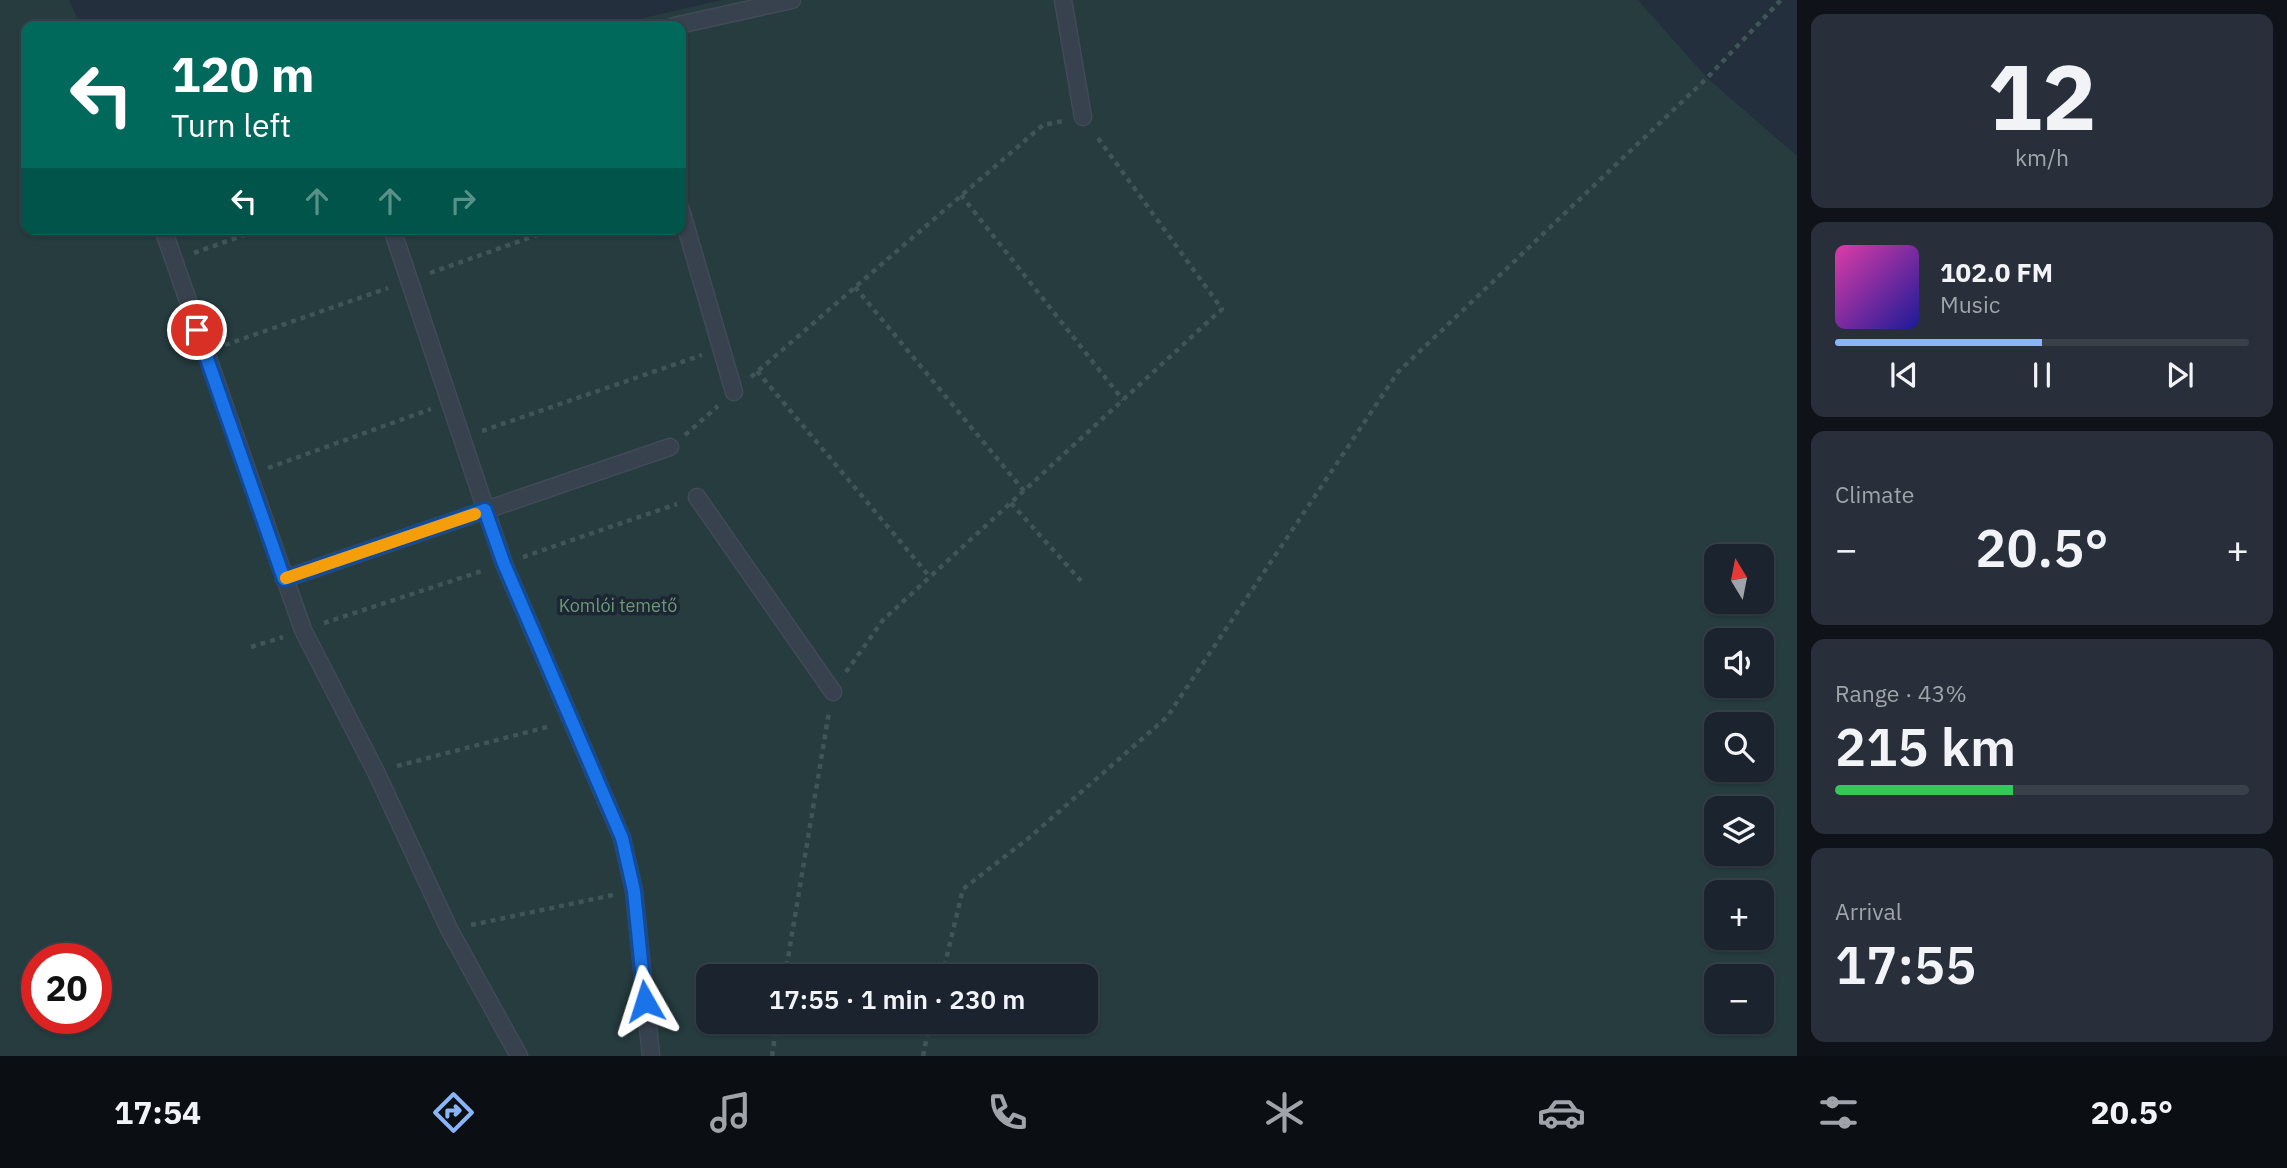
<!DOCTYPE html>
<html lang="en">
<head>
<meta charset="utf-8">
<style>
	:root { --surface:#1b232e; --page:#282f3a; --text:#f1f3f6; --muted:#a0a4aa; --line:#39404a; --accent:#8ab4f8 }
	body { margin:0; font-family:"IBM Plex Sans",sans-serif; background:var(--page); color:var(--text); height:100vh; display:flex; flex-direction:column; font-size:26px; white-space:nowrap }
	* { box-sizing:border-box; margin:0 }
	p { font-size:23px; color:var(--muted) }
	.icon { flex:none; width:38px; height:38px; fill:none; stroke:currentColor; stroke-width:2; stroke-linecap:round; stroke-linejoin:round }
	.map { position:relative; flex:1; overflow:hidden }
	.drawer { display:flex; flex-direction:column; gap:14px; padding:14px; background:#0f1319; width:490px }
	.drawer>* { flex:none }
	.banner { position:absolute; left:21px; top:21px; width:665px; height:214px; border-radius:14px; box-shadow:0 2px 5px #0004,0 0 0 2px var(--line); background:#00695c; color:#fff; overflow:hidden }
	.needle { width:46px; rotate:350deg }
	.tools { position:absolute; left:1704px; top:544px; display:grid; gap:14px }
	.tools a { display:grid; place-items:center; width:70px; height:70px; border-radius:14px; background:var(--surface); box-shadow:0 2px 5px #0004,0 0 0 2px var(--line); font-size:35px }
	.speed { position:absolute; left:21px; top:943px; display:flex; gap:14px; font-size:35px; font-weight:700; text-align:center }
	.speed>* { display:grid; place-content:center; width:91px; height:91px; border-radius:50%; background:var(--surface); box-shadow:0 2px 5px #0004,0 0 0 2px var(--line); line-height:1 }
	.speed .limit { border:10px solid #d22; background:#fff; color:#111 }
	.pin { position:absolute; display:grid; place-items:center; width:60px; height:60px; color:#fff; margin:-30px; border:4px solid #fff; border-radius:50%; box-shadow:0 2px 7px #0007 }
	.me { position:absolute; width:77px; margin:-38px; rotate:354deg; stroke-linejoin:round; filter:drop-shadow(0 0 5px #0008) }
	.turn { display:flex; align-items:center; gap:24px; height:147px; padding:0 35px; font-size:32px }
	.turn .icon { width:91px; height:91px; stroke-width:2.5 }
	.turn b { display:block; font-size:49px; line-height:60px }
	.lanes { display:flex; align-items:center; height:66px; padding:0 35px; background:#0003; justify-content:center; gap:35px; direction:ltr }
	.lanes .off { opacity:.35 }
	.big { font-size:52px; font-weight:600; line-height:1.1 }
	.drawer .tile { flex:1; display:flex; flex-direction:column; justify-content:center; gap:10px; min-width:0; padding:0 24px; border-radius:14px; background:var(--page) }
	.drawer .dial { align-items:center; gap:0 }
	.dial b { font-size:91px; line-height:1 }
	.song { display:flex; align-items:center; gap:21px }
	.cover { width:84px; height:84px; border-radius:10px; background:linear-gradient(135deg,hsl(320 70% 55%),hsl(240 70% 35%)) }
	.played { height:7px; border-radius:4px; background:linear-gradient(90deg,var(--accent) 50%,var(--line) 50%) }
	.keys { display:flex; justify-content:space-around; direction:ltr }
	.heat { display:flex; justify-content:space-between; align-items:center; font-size:38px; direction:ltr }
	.charge { height:10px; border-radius:5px; background:linear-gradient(90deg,#34c759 43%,var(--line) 0) }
	.trip { position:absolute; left:696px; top:964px; width:402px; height:70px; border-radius:14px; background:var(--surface); box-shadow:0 2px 5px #0004,0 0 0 2px var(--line); font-weight:600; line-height:70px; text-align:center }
	.menu { display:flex; height:112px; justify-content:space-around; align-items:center; background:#0b0e12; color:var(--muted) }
	.menu .icon { width:49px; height:49px }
	.menu .selected { color:var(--accent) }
	.menu b { font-size:32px; color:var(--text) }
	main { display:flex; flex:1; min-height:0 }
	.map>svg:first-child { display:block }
</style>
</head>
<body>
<main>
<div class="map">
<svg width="1797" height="1056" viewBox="0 0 1797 1056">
	<rect width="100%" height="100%" fill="#242f3e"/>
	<path fill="#263c3f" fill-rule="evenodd" d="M0,0h69l12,26h-55v203h655v-203h-72l113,-26h916l69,78 90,78v900h-1797zM1717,556h45v46h-45zM1717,640h45v46h-45zM1717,724h45v46h-45zM1717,808h45v46h-45zM1717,892h45v46h-45zM37,959h59v59h-59zM709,976h378v46h-378zM1717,976h45v46h-45z"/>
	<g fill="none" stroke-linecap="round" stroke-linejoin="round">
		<defs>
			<path id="lane" d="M1063,0l20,117
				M674,26l118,-26
				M681,210l53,182
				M163,229l140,401 73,142 73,157 70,127
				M392,229l112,335 118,274 12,53 17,165
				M697,497l136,195
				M284,579l386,-132"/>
		</defs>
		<use href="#lane" stroke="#414a57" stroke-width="19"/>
		<path stroke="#3f5557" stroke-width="4.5" stroke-dasharray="5 5" stroke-linecap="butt" d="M961,195l162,205
			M194,253l67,-24
			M430,273l124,-44
			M855,287l169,204
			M225,345l163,-57
			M757,371l173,206
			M751,377l292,-252 21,-4
			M482,431l220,-76
			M685,435l33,-29
			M268,468l163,-59
			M1011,503l71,79
			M523,557l154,-53
			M324,623l161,-53
			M251,647l32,-10
			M846,672l37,-52 339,-311 -127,-175
			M397,766l154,-40
			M471,925l142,-30
			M785,976l44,-264
			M942,976l21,-87 67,-52 137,-120 231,-345 309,-294 74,-78
			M772,1056l5,-34
			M923,1056l7,-34"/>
		<use href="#lane" stroke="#38414e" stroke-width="16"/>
	</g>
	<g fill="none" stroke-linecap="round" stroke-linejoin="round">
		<defs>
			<path id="route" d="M197,330l87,249 201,-69 19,54 118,274 12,53 11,110"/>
		</defs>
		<use href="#route" stroke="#114b97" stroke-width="18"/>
		<use href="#route" stroke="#1a73e8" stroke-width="12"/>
		<path stroke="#f59e0b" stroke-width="12" d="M286,578l189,-64"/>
	</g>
	<g text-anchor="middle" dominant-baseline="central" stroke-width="7" stroke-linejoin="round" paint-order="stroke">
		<g font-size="18" fill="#6b9a76" stroke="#1d2633">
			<text x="618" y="605">Komlói temető</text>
		</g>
	</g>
</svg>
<div class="tools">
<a><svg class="needle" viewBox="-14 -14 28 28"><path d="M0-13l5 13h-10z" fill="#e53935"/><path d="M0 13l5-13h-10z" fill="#a0a4aa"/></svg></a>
<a><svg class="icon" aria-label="sound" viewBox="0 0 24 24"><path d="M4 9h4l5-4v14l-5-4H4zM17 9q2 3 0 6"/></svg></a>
<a><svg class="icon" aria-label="search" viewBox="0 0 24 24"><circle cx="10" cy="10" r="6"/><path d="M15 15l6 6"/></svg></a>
<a><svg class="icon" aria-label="layers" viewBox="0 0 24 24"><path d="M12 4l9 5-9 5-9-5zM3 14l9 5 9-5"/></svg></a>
<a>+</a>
<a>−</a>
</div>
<div class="speed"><div class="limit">20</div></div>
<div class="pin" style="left:197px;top:330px;background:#d93025"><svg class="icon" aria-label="arrive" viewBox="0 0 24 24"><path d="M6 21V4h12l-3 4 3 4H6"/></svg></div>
<svg class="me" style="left:645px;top:1001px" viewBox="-20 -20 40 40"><path d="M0-17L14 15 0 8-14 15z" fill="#1a73e8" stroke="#fff" stroke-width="4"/></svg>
<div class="trip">17:55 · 1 min · 230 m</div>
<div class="banner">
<div class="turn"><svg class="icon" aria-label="left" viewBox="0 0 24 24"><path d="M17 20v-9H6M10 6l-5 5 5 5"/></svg><div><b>120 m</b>Turn left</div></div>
<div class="lanes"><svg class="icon" aria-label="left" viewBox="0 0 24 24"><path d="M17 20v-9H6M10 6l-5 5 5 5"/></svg><svg class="icon off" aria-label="ahead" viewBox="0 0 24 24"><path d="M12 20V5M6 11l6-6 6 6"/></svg><svg class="icon off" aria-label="ahead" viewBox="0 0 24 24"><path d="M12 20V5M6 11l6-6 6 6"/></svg><svg class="icon off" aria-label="right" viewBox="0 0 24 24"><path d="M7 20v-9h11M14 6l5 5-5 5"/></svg></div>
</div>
</div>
<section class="drawer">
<div class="tile dial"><b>12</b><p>km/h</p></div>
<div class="tile">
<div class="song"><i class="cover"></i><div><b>102.0 FM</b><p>Music</p></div></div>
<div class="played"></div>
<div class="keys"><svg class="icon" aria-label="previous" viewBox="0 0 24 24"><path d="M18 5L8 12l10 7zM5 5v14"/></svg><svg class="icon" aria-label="pause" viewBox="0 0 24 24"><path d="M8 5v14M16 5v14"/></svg><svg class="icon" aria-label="next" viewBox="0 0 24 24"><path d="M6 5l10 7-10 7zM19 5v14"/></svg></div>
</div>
<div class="tile"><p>Climate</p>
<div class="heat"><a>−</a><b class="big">20.5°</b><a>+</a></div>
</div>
<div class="tile"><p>Range · 43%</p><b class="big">215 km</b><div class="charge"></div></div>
<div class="tile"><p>Arrival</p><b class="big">17:55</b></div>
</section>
</main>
<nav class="menu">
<b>17:54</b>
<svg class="icon selected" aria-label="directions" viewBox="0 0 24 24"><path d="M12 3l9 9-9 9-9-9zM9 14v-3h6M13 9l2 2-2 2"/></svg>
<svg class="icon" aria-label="music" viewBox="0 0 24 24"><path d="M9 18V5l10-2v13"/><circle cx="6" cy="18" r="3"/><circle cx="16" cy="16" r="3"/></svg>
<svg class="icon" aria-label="phone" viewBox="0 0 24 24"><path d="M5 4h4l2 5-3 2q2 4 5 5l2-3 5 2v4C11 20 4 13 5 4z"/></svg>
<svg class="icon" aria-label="climate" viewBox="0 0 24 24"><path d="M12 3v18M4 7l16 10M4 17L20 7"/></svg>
<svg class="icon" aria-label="car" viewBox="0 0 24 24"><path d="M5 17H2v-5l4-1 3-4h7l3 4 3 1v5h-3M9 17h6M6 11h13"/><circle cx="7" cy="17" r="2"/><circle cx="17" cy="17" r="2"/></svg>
<svg class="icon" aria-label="filters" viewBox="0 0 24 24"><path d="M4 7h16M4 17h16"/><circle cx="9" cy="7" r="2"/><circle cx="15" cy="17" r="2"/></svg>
<b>20.5°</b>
</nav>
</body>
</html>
